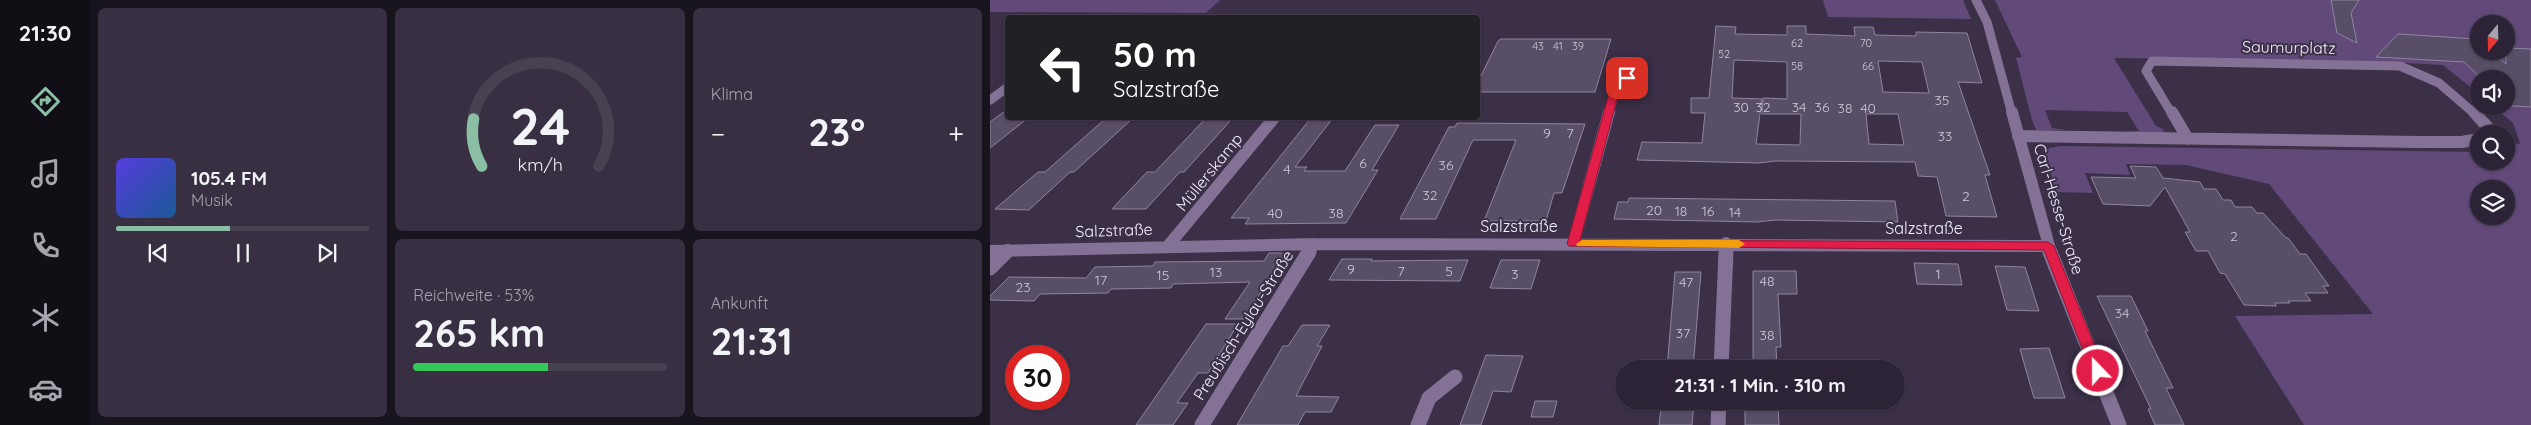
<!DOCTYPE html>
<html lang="de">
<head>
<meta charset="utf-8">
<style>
	:root { --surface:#2c2436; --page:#383042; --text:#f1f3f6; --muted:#a6a4ad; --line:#484151; --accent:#8abfa5 }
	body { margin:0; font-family:Quicksand,sans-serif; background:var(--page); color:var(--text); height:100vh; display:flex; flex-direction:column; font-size:19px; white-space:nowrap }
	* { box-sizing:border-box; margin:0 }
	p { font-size:16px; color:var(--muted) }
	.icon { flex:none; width:28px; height:28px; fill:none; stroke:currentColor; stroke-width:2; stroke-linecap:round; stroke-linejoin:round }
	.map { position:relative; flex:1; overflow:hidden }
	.panel { display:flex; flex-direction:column; gap:8px; padding:8px; background:#18141e; width:900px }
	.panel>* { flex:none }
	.hud { position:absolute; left:15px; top:15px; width:475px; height:105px; border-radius:5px; box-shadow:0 1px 4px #0004,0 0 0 1px var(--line); background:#202124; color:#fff; overflow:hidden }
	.needle { width:32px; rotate:199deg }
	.tools { position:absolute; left:1480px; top:15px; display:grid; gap:10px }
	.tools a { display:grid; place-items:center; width:45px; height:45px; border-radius:50%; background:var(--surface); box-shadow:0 1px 4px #0004,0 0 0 1px var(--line); font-size:25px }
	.speed { position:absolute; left:15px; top:345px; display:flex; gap:10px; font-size:25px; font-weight:700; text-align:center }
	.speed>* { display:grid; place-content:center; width:65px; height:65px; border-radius:50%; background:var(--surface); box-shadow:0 1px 4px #0004,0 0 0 1px var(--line); line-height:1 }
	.speed .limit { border:8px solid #d22; background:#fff; color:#111 }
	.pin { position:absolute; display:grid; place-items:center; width:42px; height:42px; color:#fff; margin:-21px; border-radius:10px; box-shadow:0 2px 8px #0006 }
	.me { position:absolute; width:55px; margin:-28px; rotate:338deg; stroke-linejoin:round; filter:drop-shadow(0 0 4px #0008) }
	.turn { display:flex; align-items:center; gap:18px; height:105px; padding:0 25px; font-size:22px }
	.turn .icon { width:65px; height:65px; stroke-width:2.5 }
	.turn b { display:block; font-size:35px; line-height:42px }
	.big { font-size:38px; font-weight:800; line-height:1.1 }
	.panel .tile { flex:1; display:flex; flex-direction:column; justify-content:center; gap:8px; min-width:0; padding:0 18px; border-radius:8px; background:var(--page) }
	.panel .dial { align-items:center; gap:0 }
	.dial svg { height:130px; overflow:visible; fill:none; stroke:var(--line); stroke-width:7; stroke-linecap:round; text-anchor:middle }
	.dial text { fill:var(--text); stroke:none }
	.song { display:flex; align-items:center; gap:15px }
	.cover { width:60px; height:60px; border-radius:8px; background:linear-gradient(135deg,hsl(250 70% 55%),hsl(210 70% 35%)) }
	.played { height:5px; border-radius:2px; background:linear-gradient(90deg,var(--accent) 45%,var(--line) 45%) }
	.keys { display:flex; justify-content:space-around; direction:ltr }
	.heat { display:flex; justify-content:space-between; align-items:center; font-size:28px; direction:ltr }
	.charge { height:8px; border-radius:4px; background:linear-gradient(90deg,#34c759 53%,var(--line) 0) }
	.panel .tiles { flex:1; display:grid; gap:8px; grid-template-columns:repeat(3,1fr) }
	.tile:first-child { grid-row:span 2 }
	.trip { position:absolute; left:625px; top:360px; width:290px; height:50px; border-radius:25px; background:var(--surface); box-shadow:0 1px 4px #0004,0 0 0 1px var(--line); font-weight:800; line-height:50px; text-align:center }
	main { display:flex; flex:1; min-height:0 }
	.tabs { display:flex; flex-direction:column; width:90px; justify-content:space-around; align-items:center; background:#120e16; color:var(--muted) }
	.tabs .icon { width:35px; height:35px }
	.tabs .on { color:var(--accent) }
	.tabs b { font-size:22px; color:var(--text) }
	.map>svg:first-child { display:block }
</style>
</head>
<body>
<main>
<nav class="tabs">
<b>21:30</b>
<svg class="icon on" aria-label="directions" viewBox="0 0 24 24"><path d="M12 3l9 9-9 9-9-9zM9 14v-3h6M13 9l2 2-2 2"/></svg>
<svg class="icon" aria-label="music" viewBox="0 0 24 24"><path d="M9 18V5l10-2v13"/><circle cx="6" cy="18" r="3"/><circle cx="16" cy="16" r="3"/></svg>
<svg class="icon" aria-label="phone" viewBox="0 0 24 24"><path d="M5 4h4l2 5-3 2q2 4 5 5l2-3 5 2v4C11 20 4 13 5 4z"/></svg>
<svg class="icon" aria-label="climate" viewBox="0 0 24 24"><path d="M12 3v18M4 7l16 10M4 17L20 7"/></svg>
<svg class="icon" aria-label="car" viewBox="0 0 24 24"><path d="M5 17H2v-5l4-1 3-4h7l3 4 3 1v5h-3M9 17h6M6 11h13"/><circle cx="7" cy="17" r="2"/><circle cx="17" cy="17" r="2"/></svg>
</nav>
<section class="panel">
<div class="tiles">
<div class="tile">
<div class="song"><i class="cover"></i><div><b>105.4 FM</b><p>Musik</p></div></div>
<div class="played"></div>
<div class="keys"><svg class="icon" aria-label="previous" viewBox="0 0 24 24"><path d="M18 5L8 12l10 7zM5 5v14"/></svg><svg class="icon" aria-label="pause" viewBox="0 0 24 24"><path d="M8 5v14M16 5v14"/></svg><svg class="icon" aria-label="next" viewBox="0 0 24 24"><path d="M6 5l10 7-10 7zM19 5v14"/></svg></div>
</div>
<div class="tile dial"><svg viewBox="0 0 100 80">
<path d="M14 69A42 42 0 1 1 86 69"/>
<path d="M14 69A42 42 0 0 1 9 40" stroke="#8abfa5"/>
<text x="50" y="56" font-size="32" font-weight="700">24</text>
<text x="50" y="72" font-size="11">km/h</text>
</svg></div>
<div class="tile"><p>Klima</p>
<div class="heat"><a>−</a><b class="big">23°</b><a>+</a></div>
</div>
<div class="tile"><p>Reichweite · 53%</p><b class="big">265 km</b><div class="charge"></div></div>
<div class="tile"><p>Ankunft</p><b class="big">21:31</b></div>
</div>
</section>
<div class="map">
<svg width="1541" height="425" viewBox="0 0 1541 425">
	<rect width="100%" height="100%" fill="#3b3048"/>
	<path fill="#61497a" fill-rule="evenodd" d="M0,0h230l-14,13 -216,-1z
		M833,0h140l8,19 -143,-2z
		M1005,0h536v425h-227l-69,-109 138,-2 -104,-130 -83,-19 -60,-1 4,11 -45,-2 8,20 -37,-1 -12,-43 16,-3 419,6v9h27v-12l14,-6 -7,-20 -20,-17h13v-27h-27v15l-36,-29 -75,-4 -254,-3 42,68 7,3 1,4 -38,-1 13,-1 -12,-19 -82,-2 7,18 15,2h-31l-4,-10 -16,-62 6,-1zM1489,24h27v27h-27zM1489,189h27v27h-27z"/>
	<path fill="#594e67" stroke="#9084a0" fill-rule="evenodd" d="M1341,0h28l-8,13 6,30 -20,-10z
		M726,26l20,1 -1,7 52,1v-9h19v8l49,2 -1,-9h19l2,8 41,1v-4l51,1 15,50 -24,-1 32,93h-5l12,42 -51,-1 -9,-39 -19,-1 -3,-14 -140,-1 -16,2 -122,-3 5,-18 60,1 3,-30h-14v-15h18zM744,60l53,2v37l-24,-1 -1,16h39l-1,31 -44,-1 6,-45 -30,-1zM888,61l44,1 7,31 -46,-1zM876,114h32l6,31 -35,-1z
		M1408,34l79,5 2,12h12l15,13v-16l25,1v58l-18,-1 -7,-6v-21h-24l-18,-17 -88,-5z
		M511,39h110l-16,53h-117v-10l20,-41z
		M18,109v9h20l-38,30v-26z
		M321,118h22l-38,49h12l-3,4h41l30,-46h24l-27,45h6l-32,53 -101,1 4,-6h-18z
		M115,119h27l-58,53h-4l-41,38 -34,-1 43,-37h7z
		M215,119h27l-48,53h-4l-34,37h-34l35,-37h8z
		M467,123l128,1 -23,69h-8l-8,28h-62l32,-81h-43l-37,79h-36l49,-92h6z
		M1140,166l26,1 7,11 37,4 4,7h12l7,11h8l4,7h17l5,6h6l23,25h2l12,16h6l23,32h-6l5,7h-23l6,8h-23l2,2h-15l1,3 -32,-1 -19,-31 -5,-1 -12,-22h-12l-11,-19h5l-25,-45 -15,19 -47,-2 -12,-27 45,1z
		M639,198l266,3 3,21 -123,-2 -18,2 -143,-3 4,-17h10z
		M279,253h12l4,2 -41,64h-19l25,-37 -77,2 -2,4 -60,1 -3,4 -68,1 -6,7 -44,-1v-4l19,-19 77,1 9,-11 58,-1 2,-4 109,-1z
		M352,259h30l-1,2 97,-1 -8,21 -131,-1z
		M511,260h39l-9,29 -41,-1z
		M924,263l44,1 4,21 -45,-1z
		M1005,266l30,1 14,44 -32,-1z
		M763,271h43l1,23h-19l3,53h-5l1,22h-24z
		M685,272h26l-8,97h-26z
		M1107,296h34l17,35h-3l28,57h-7l18,37h-29l-7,-16h3z
		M216,324h32l-30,49h-10l-21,30h11l-15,22h-37z
		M312,325h28l-13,21h5l-26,50 43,1 -8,15h-26l-7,13h-61l46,-79h5z
		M1059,348l16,50h-31l-14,-49z
		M496,355l37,1 -12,36 -18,-1 -12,34h-21z
		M545,401h22l-4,16h-22z
		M672,401h32l-2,24h-33z
		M755,402h33l1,23h-34z"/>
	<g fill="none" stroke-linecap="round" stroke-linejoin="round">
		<path stroke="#837296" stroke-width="9" d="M986,0l11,22 25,92
			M0,100l18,-13
			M619,114l6,-24 24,-24
			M1182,114l-26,-43 6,-10 248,5 39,17 36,31"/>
		<path stroke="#837296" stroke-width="12" d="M1022,112l39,141
			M1182,112l16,27
			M1484,112l16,18 -3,4
			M1028,136l401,6h43l17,-3
			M583,244l36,-132
			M178,246l106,-128
			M0,251l324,-7 734,2
			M15,253l3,-3
			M318,253l6,-9
			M736,253v-10"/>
		<path stroke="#837296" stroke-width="15" d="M1060,252l69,173
			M0,268l16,-16
			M731,369l5,-117
			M212,425l107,-173
			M428,425l11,-27 26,-21
			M728,425l1,-24"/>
	</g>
	<path fill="#e11d48" stroke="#92132f" d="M637,75l5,3 -13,13 -39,149 468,2 6,4 51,125 -2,4h-10l-2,-4 -47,-121 -475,-4 -2,-2 43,-154z"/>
	<path fill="#f59e0b" d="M592,240h157l6,4 -6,4 -162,-2 -1,-2z"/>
	<g text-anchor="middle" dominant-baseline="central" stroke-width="4" stroke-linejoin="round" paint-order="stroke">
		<g font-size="11" fill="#cec7d8">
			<text x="807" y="43">62</text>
			<text x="876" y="43">70</text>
			<text x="548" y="46">43</text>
			<text x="568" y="46">41</text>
			<text x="588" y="46">39</text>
			<text x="734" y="54">52</text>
			<text x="807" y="66">58</text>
			<text x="878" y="66">66</text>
		</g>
		<g font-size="14" fill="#cec7d8">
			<text x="952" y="100">35</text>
			<text x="751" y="107">30</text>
			<text x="773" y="107">32</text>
			<text x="809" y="107">34</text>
			<text x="832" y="107">36</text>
			<text x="855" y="108">38</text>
			<text x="878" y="108">40</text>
			<text x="557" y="133">9</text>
			<text x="580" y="133">7</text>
			<text x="955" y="136">33</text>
			<text x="373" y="163">6</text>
			<text x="456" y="165">36</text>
			<text x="297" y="169">4</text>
			<text x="440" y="195">32</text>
			<text x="976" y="196">2</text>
			<text x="664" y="210">20</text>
			<text x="691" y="211">18</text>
			<text x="718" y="211">16</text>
			<text x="745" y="212">14</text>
			<text x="285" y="213">40</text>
			<text x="346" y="213">38</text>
			<text x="1244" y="236">2</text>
			<text x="361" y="269">9</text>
			<text x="411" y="271">7</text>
			<text x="459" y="271">5</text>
			<text x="226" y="272">13</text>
			<text x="525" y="274">3</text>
			<text x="948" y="274">1</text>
			<text x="173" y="275">15</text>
			<text x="111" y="280">17</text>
			<text x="777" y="281">48</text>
			<text x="696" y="282">47</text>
			<text x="33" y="287">23</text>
			<text x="1132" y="313">34</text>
			<text x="693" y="333">37</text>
			<text x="777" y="335">38</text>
		</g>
		<g font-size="16" fill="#f5effe" stroke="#3b3048">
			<text transform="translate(1299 47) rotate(1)">Saumurplatz</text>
			<text transform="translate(219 172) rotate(-51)">Müllerskamp</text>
			<text transform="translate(1069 209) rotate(73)">Carl-Hesse-Straße</text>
			<text x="529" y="226">Salzstraße</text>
			<text x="934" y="228">Salzstraße</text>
			<text transform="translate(124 230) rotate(-2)">Salzstraße</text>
			<text transform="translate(253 325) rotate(-58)">Preußisch-Eylau-Straße</text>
		</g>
	</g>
</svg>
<div class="tools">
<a><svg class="needle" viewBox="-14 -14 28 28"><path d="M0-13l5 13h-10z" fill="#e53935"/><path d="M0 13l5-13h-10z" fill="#a6a4ad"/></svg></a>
<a><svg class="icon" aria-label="sound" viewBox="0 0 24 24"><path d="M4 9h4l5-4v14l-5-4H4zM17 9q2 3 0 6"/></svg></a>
<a><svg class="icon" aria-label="search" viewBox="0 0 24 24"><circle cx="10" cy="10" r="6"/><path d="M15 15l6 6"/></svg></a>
<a><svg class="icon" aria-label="layers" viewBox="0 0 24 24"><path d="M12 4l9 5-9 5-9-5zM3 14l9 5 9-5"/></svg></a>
</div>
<div class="speed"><div class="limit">30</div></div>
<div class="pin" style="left:637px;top:78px;background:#d93025"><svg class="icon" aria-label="arrive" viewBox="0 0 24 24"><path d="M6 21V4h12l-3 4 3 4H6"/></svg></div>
<svg class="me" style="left:1108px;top:371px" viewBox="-20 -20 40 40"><circle r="17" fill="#e11d48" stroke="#fff" stroke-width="3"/><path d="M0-11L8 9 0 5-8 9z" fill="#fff"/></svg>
<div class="trip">21:31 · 1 Min. · 310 m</div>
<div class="hud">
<div class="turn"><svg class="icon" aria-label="left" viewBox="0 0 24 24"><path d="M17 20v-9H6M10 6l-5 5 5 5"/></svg><div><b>50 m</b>Salzstraße</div></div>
</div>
</div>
</main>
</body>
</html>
